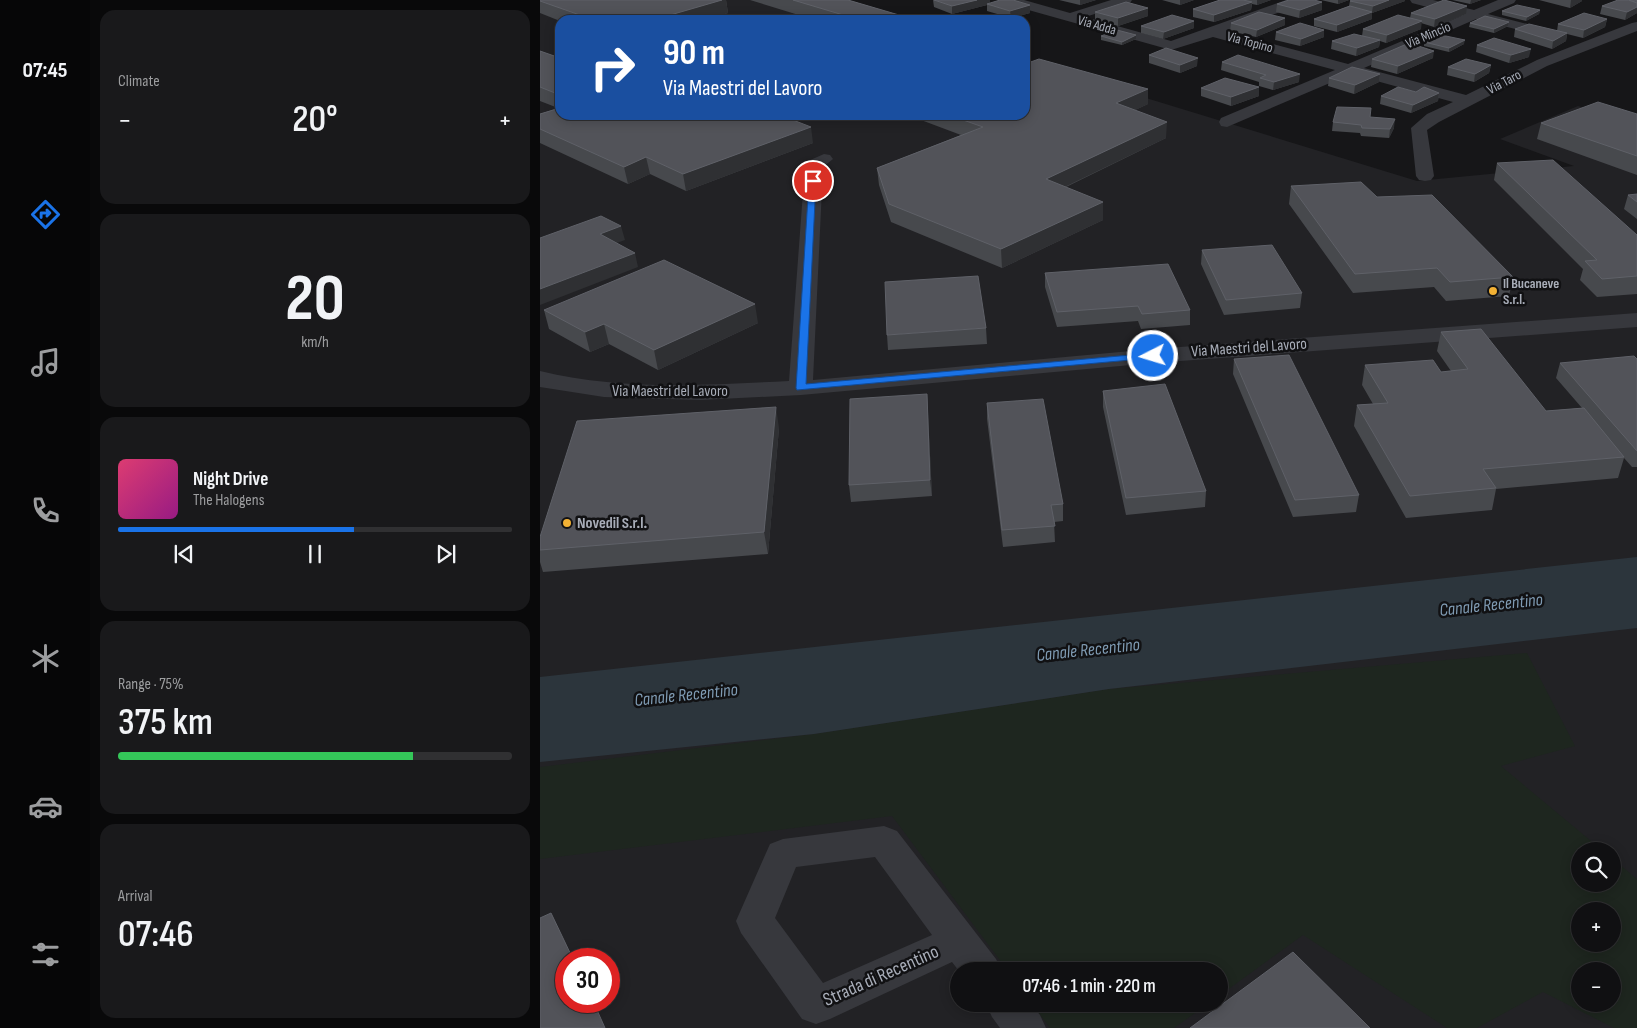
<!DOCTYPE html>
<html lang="en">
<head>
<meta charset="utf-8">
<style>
	:root { --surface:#101012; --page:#19191b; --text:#f1f3f6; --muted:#9c9d9f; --line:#303032; --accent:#1a73e8 }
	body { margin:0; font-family:"Sofia Sans Condensed",sans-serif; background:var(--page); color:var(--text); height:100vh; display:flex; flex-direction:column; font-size:19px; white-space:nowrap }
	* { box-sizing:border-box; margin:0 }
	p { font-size:16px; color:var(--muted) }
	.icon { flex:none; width:28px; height:28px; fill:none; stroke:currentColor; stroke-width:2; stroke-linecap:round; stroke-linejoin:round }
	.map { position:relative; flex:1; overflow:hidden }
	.panel { display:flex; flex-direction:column; gap:10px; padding:10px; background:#09090a; width:450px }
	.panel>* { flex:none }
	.banner { position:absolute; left:15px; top:15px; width:475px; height:105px; border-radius:15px; box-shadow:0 2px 12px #0003,0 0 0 1px var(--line); background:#1a4fa0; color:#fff; overflow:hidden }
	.controls { position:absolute; left:1031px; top:842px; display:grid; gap:10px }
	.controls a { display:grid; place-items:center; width:50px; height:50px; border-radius:50%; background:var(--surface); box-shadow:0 2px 12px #0003,0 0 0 1px var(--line); font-size:25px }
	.speed { position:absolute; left:15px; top:948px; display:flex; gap:10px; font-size:25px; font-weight:700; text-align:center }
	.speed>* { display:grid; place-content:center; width:65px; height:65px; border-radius:50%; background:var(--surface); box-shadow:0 2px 12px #0003,0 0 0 1px var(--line); line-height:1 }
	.speed .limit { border:8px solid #d22; background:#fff; color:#111 }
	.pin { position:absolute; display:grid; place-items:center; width:42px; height:42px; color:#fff; margin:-21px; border:2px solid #fff; border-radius:50%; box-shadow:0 1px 5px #0007 }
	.me { position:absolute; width:55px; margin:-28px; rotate:265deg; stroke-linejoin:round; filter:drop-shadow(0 0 4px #0008) }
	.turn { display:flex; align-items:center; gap:18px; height:105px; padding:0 25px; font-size:22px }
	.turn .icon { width:65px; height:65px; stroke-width:2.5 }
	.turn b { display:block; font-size:35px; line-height:42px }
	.big { font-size:38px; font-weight:600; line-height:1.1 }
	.panel .card { flex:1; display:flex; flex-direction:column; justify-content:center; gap:8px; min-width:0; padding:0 18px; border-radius:15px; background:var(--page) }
	.panel .dial { align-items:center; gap:0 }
	.dial b { font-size:65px; line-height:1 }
	.song { display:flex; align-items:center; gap:15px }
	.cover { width:60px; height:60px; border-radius:8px; background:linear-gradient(135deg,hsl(340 70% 55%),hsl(310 70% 35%)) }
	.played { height:5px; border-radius:2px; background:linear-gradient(90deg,var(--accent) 60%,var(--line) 60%) }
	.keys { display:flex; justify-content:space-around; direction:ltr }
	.heat { display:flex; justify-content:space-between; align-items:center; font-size:28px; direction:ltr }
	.charge { height:8px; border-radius:4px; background:linear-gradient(90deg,#34c759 75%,var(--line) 0) }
	.trip { position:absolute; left:410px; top:962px; width:278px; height:50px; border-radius:25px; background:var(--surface); box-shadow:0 2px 12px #0003,0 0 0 1px var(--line); font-weight:600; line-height:50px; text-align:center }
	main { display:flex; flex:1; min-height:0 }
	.tab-bar { display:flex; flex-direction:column; width:90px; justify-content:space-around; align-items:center; background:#060607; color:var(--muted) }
	.tab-bar .icon { width:35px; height:35px }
	.tab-bar .active { color:var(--accent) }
	.tab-bar b { font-size:22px; color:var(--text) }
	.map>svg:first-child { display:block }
</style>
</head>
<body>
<main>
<nav class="tab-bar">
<b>07:45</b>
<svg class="icon active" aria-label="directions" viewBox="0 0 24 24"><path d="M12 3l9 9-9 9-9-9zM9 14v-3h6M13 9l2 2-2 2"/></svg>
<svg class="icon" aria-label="music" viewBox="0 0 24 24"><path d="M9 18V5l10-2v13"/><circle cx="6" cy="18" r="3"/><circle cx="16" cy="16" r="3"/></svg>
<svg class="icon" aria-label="phone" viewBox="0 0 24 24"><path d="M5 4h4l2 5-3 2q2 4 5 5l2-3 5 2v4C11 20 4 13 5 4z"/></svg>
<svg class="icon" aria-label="climate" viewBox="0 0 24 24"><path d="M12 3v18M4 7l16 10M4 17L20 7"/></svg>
<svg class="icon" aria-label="car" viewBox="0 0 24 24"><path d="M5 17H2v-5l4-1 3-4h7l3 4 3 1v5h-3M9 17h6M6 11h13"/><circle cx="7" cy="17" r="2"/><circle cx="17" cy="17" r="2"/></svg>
<svg class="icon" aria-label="filters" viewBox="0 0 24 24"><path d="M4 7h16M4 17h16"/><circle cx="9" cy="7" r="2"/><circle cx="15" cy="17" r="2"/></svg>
</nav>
<section class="panel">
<div class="card"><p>Climate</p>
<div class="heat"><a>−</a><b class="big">20°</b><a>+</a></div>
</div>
<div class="card dial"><b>20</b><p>km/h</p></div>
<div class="card">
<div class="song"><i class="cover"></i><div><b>Night Drive</b><p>The Halogens</p></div></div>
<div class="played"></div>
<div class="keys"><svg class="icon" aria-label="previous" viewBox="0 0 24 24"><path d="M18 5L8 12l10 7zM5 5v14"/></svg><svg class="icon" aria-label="pause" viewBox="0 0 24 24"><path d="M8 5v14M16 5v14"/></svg><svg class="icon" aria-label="next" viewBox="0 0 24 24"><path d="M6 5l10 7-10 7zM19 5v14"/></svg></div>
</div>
<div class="card"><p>Range · 75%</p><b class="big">375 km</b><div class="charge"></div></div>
<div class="card"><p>Arrival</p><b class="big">07:46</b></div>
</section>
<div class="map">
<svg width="1097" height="1028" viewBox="0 0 1097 1028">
	<rect width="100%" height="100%" fill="#161618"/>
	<path fill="#222225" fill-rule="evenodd" d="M0,0h286l65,20h-331v95h465v-54l392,120 157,-15 -74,-27 78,-33 46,14 13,-5v913h-1097zM1040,851h32v33h-32zM1040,911h32v33h-32zM26,959h43v42h-43zM419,971h260v33h-260zM1040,971h32v33h-32z"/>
	<path fill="#1e261f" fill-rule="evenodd" d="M987,653l48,93 -74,20 102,85h-23v33h32l1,-25 24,20v149h-23l-71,-36 -66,36h-30l-144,-93 -84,61v-25h-211l-116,-155 -352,43v-92l274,-33 295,-45zM1040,911h32v33h-32zM1040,971h32v33h-32z
		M492,1004h176l-34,24h-124z"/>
	<path fill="#2c353c" d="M1097,557v71l-528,61 -295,45 -274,28v-85z"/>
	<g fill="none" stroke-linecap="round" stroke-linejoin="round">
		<path fill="#37383d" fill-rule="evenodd" d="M462,0h22l46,13 41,-13h21l-2,3 -45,14 86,24 115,-41h20l-2,3 -77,29 121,32 113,-48 -49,-13 -2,-3h23l41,10 24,-10h18l-2,3 -26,11 75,19 2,3 -2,3 -5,1 -82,-21 -112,49 102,27 71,-35 95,-37 5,-1v9l-90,35 -108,56 -12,8 7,46 -3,4 -6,1 -6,-1 -3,-4 -5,-48 16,-14 26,-12 -102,-28 -124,53 -6,-1 -2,-4 2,-4 114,-48 -122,-33 -42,13 -167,-47z
			M284,154l6,1 3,4 -10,8 -10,213 340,-31 484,-36v14l-484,36 -352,32 -101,5 -96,-3 -64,-10v-16c81,20 166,14 249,10l16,-216 3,-4z
			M344,826l13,5 99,128 6,12h-43l-7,-9 -122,57 -14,5 -14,-5 -61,-86 -5,-12 34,-77 13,-5zM335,857l57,78 -109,48 -48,-65 21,-51z
			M446,1004h45l9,11 6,13h-46l-8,-11z"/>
	</g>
	<path fill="#47494d" d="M0,0h186l2,13 -24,7 -144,1 -20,-8z
		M210,0h98l68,20h-101z
		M393,0h57v3l40,2v8l-19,5 -24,-7v-6l-35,9 -18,-7z
		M519,0h37l-16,5z
		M622,0h32l-14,5z
		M680,0h51l-14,5 -5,-1 -1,6 -37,12 -21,-5v-8z
		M781,0h28l-11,4z
		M812,0h53v1l-33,12v6l-35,13 -23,-6v-7l35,-13 1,-5z
		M912,0h29l-11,4z
		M999,0h43v1l-12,7z
		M1097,0v13l-12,7 -25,-6 2,-8z
		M782,2v8l-23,8 -23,-6 1,-8z
		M1000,10l-1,4 -13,7 -24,-6v-4z
		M555,12l53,4 -30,10 -23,-6z
		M871,13l55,1 -32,13 -13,-4v6l-35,14 -6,-2 -1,6 -23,9 -25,-7 1,-8 30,-5 1,-7 47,-11z
		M745,18v7l-29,12 -26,-6 1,-8z
		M1067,19l-2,8 -22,11 -16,-4 -1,7 -14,8 -38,-12 1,-8 42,2 1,-7z
		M654,21v7l-31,11 -22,-6v-7z
		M969,22l-1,4 -14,7 -25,-6 1,-4z
		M784,30v7l-24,9 -25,-6 1,-8z
		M561,36l35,3 -14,6 -21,-5z
		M884,42l40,2 -15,8 -25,-6z
		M937,45l52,12 -20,6 -33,-11z
		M0,51l20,7v57l253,28 -127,48 -36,-17 -22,10 -88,-41v-29l18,-6 -18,-7z
		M609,55l48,11 -17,7 -31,-10z
		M893,58l-36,16 -26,-7 1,-8z
		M682,62l77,20 -26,8 -14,-4v-4l-38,-12z
		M951,65l-2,8 -15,9 -27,-7 1,-8z
		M840,74l-1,8 -25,12 -26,-8 1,-8z
		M719,87v9l-28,10 -30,-10v-8z
		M876,92l23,1 -1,8 -27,12 -31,-9 1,-8z
		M608,104l-13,6 31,28 -100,49 37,33 -101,48 -111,-46 -12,-37 -2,-17 84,-33 -40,-15v-5h104z
		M1097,114v61l-100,-36 4,-16z
		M830,117l24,11 -5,10 -28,-2 -1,-3 -28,-2 1,-9z
		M957,163l140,72v59l-40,3 -17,-17 3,-11 -89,-89z
		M751,186l86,11 136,80 -4,19 -63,5 -12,-14 -81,6 -64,-89z
		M1097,194v25l-13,-10 4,-14z
		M662,250l100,43 -2,15 -76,7 -23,-51z
		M505,273l145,37v15l-49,4 -3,-8 -81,6 -12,-40z
		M4,310l214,13 -100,47 -49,-26 -19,8 -41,-23z
		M446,328l1,16 -99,6 -1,-15z
		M901,332l105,79 36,-3 -26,-30 4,-15 77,-4v108h-5l-8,-9 -6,20 -122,11 -4,21 -86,8 -52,-92 3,-21 16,-1 -11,-19 3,-20 76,7 10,-1 -14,-20z
		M694,359l125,136 -3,17 -63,5 -60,-143z
		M563,391l103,100 -1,16 -79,8 -23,-108z
		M387,394l5,102 -81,6 -2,-17z
		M447,403l76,101v17l-9,1 1,20 -52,5 -16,-128z
		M239,428l-11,126 -225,18 -3,-10v-25z"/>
	<path fill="#2f3033" d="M182,0h4l2,13 -24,7h-51z
		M437,0h13v4h-3v1l-35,9v-8z
		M540,0h16l-16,5z
		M640,0h14l-14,5z
		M717,0h14l-14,5z
		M798,0h11l-11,4z
		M849,0h16v1l-33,12v6l-35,13v-7l35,-13 1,-6z
		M931,0h10l-11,4z
		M1031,0h11v1l-12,7z
		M712,2l-1,8 -37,12v-7z
		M782,2v8l-23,8 1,-8z
		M490,5v8l-19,5 -1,-7z
		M927,6l-1,8 -32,13 1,-8z
		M1097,7v6l-12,7 2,-8z
		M608,8v8l-30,10v-8z
		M1000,10l-1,4 -13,7 1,-4z
		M745,18v7l-29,12 1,-7z
		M1067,19l-2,8 -22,11 1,-8z
		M654,21v7l-31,11 1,-7z
		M882,21l-1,8 -35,14 1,-8z
		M969,22l-1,4 -14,7v-4z
		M784,30v7l-24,9 1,-7z
		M1027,33l-1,8 -14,8 1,-8z
		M596,35v4l-14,6v-3z
		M840,40l-1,7 -23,9 1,-8z
		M925,40l-1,4 -15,8v-4z
		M991,49l-2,8 -20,6 2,-8z
		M894,51l-1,7 -36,16 1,-8z
		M658,58l-1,8 -17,7v-8z
		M951,65l-2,8 -15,9 1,-8z
		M760,74l-1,8 -26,8 1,-8z
		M840,74l-1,8 -25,12 1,-9z
		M719,87v9l-28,10v-9z
		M608,89v15l-32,15v-16z
		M899,93l-1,8 -27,12 2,-8z
		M855,119l-1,9 -5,10 1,-9z
		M627,122l-1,16 -120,58v-17z
		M271,127l2,16 -127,48 -3,-17z
		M106,157l4,17 -22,10 -4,-17z
		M563,202v18l-101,48 -1,-19z
		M81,226l4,14 -22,8 -3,-14z
		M95,253l3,14 -98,38v-16z
		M215,304l3,19 -100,47 -4,-20z
		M64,324l5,20 -19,8 -5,-20z
		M387,394l1,16 4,86 -2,-16z
		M236,407l3,21 -11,126 -4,-22z"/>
	<path fill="#525359" stroke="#5f6168" d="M0,0h182l-69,20h-59l-54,-19z
		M253,0h55l68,20h-56z
		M394,0h43l-25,6z
		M460,0h13l17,5 -20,6 -23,-7z
		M680,0h23l9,2 -38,13 -21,-6z
		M749,0h25l8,2 -22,8 -23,-6z
		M812,0h37l-16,6 -23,-5z
		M904,0l23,6 -32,13 -24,-6z
		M1078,0h10l9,3v4l-10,5 -25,-6z
		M1089,0h8v3l-2,-1z
		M586,2l22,6 -30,10 -23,-6z
		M977,5l23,5 -13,7 -25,-6z
		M810,6l22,6 -35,13 -23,-6z
		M719,12l26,6 -28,12 -26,-7z
		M1044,13l23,6 -23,11 -26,-6z
		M632,15l22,6 -30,11 -23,-6z
		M858,15l24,6 -35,14 -24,-6z
		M945,16l24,6 -15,7 -24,-6z
		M760,23l24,7 -23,9 -25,-7z
		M989,24l38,9 -14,8 -38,-12z
		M577,30l19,5 -14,7 -21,-6z
		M814,34l26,6 -23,8 -25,-7z
		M901,35l24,5 -16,8 -25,-6z
		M954,38l37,11 -20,6 -34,-10z
		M869,43l25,8 -36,15 -26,-7z
		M626,48l32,10 -18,7 -31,-10z
		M0,51l20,7v37l-20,-8z
		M698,55l62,19 -26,8 -14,-4 6,-3 -44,-13z
		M499,59l109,30 -32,14 51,19 -121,57 57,23 -102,47 -112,-45 -12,-36 106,-41 -34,-12h76v-51z
		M926,59l25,6 -16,9 -27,-7z
		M812,67l28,7 -25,11 -26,-7z
		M685,78l34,9 -28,10 -30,-9z
		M858,87l18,5 8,-5 15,6 -26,12 -32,-9z
		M1058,102l39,12v42l-96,-33z
		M797,107l34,1 -1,9 25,2 -5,10 -28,-1 -1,-3 -28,-3z
		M20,108v7h220l31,12 -128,47 -37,-17 -22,10 -84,-38v-15z
		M1013,160l84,75v41l-35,3 -17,-18 12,-1 -100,-97z
		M821,182l16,15 55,-2 81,82 -63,5 -13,-14 -82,6 -64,-88z
		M1097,194v8l-9,-7z
		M61,216l20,10 -21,8 35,19 -95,36v-51z
		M732,245l30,48 -76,7 -24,-50z
		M124,260l91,44 -101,46 -50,-26 -19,8 -41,-22z
		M628,264l22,46 -48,4 -4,-8 -81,6 -12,-39z
		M438,276l8,52 -99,7 -2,-53z
		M941,329l65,82 38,-3 40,49 -141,12 13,19 -86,8 -53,-91 31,-2 -23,-38 68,-5 8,12 27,-3 -27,-37z
		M749,355l70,140 -64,5 -61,-141z
		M1094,356l3,3v92l-77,-88z
		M625,384l41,107 -80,7 -23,-107z
		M387,394l3,86 -81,5 1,-86z
		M503,399l20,105 -12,1 4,21 -53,4 -15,-127z
		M236,407l-12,125 -224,18v-13l37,-116z
		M11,913l22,46h-7v42h27l12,27h-65v-110z
		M753,952l77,76h-180z"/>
	<path fill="#1a73e8" stroke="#114b97" d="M273,179l3,2 -10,203 347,-31 5,3 -5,2 -356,32 -1,-2 13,-207z"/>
	<g fill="#f2b134" stroke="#111113" stroke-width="2">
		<circle cx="953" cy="291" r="5"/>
		<circle cx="27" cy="523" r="5"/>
	</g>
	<g text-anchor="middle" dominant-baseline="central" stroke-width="5" stroke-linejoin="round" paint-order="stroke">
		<g font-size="14" fill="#a8adb8" stroke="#111113">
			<text transform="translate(557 25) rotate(16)">Via Adda</text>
			<text transform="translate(888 35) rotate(-23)">Via Mincio</text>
			<text transform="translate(710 42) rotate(15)">Via Topino</text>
			<text transform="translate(964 82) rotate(-28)">Via Taro</text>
		</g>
		<g font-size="14" font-weight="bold" fill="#a8adb8" stroke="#111113" text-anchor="start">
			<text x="963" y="283">Il Bucaneve<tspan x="963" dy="16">S.r.l.</tspan></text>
		</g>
		<g font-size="16" fill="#a8adb8" stroke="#111113">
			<text transform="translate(709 348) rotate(-4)">Via Maestri del Lavoro</text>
			<text x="130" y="391">Via Maestri del Lavoro</text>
		</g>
		<g font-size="16" font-weight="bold" fill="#a8adb8" stroke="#111113" text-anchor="start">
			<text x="37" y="523">Novedil S.r.l.</text>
		</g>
		<g font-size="18" font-style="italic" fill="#7f9bb3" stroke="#111113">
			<text transform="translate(951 605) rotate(-6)">Canale Recentino</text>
			<text transform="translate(548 650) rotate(-6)">Canale Recentino</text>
			<text transform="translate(146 695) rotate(-6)">Canale Recentino</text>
		</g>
		<g font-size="19" fill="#a8adb8" stroke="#111113">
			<text transform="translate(341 976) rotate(-24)">Strada di Recentino</text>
		</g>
	</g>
</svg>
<div class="controls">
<a><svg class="icon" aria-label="search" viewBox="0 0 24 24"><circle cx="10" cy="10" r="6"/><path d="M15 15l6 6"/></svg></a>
<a>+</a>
<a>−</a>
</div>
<div class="speed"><div class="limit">30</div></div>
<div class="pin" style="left:273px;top:181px;background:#d93025"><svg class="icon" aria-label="arrive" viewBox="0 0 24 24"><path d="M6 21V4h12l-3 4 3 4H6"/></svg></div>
<svg class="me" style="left:613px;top:356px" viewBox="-20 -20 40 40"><circle r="17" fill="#1a73e8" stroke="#fff" stroke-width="3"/><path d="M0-11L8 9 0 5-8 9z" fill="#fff"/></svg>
<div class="trip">07:46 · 1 min · 220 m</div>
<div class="banner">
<div class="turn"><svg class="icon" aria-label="right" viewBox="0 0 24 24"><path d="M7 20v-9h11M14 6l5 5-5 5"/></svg><div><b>90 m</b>Via Maestri del Lavoro</div></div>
</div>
</div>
</main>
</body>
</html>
